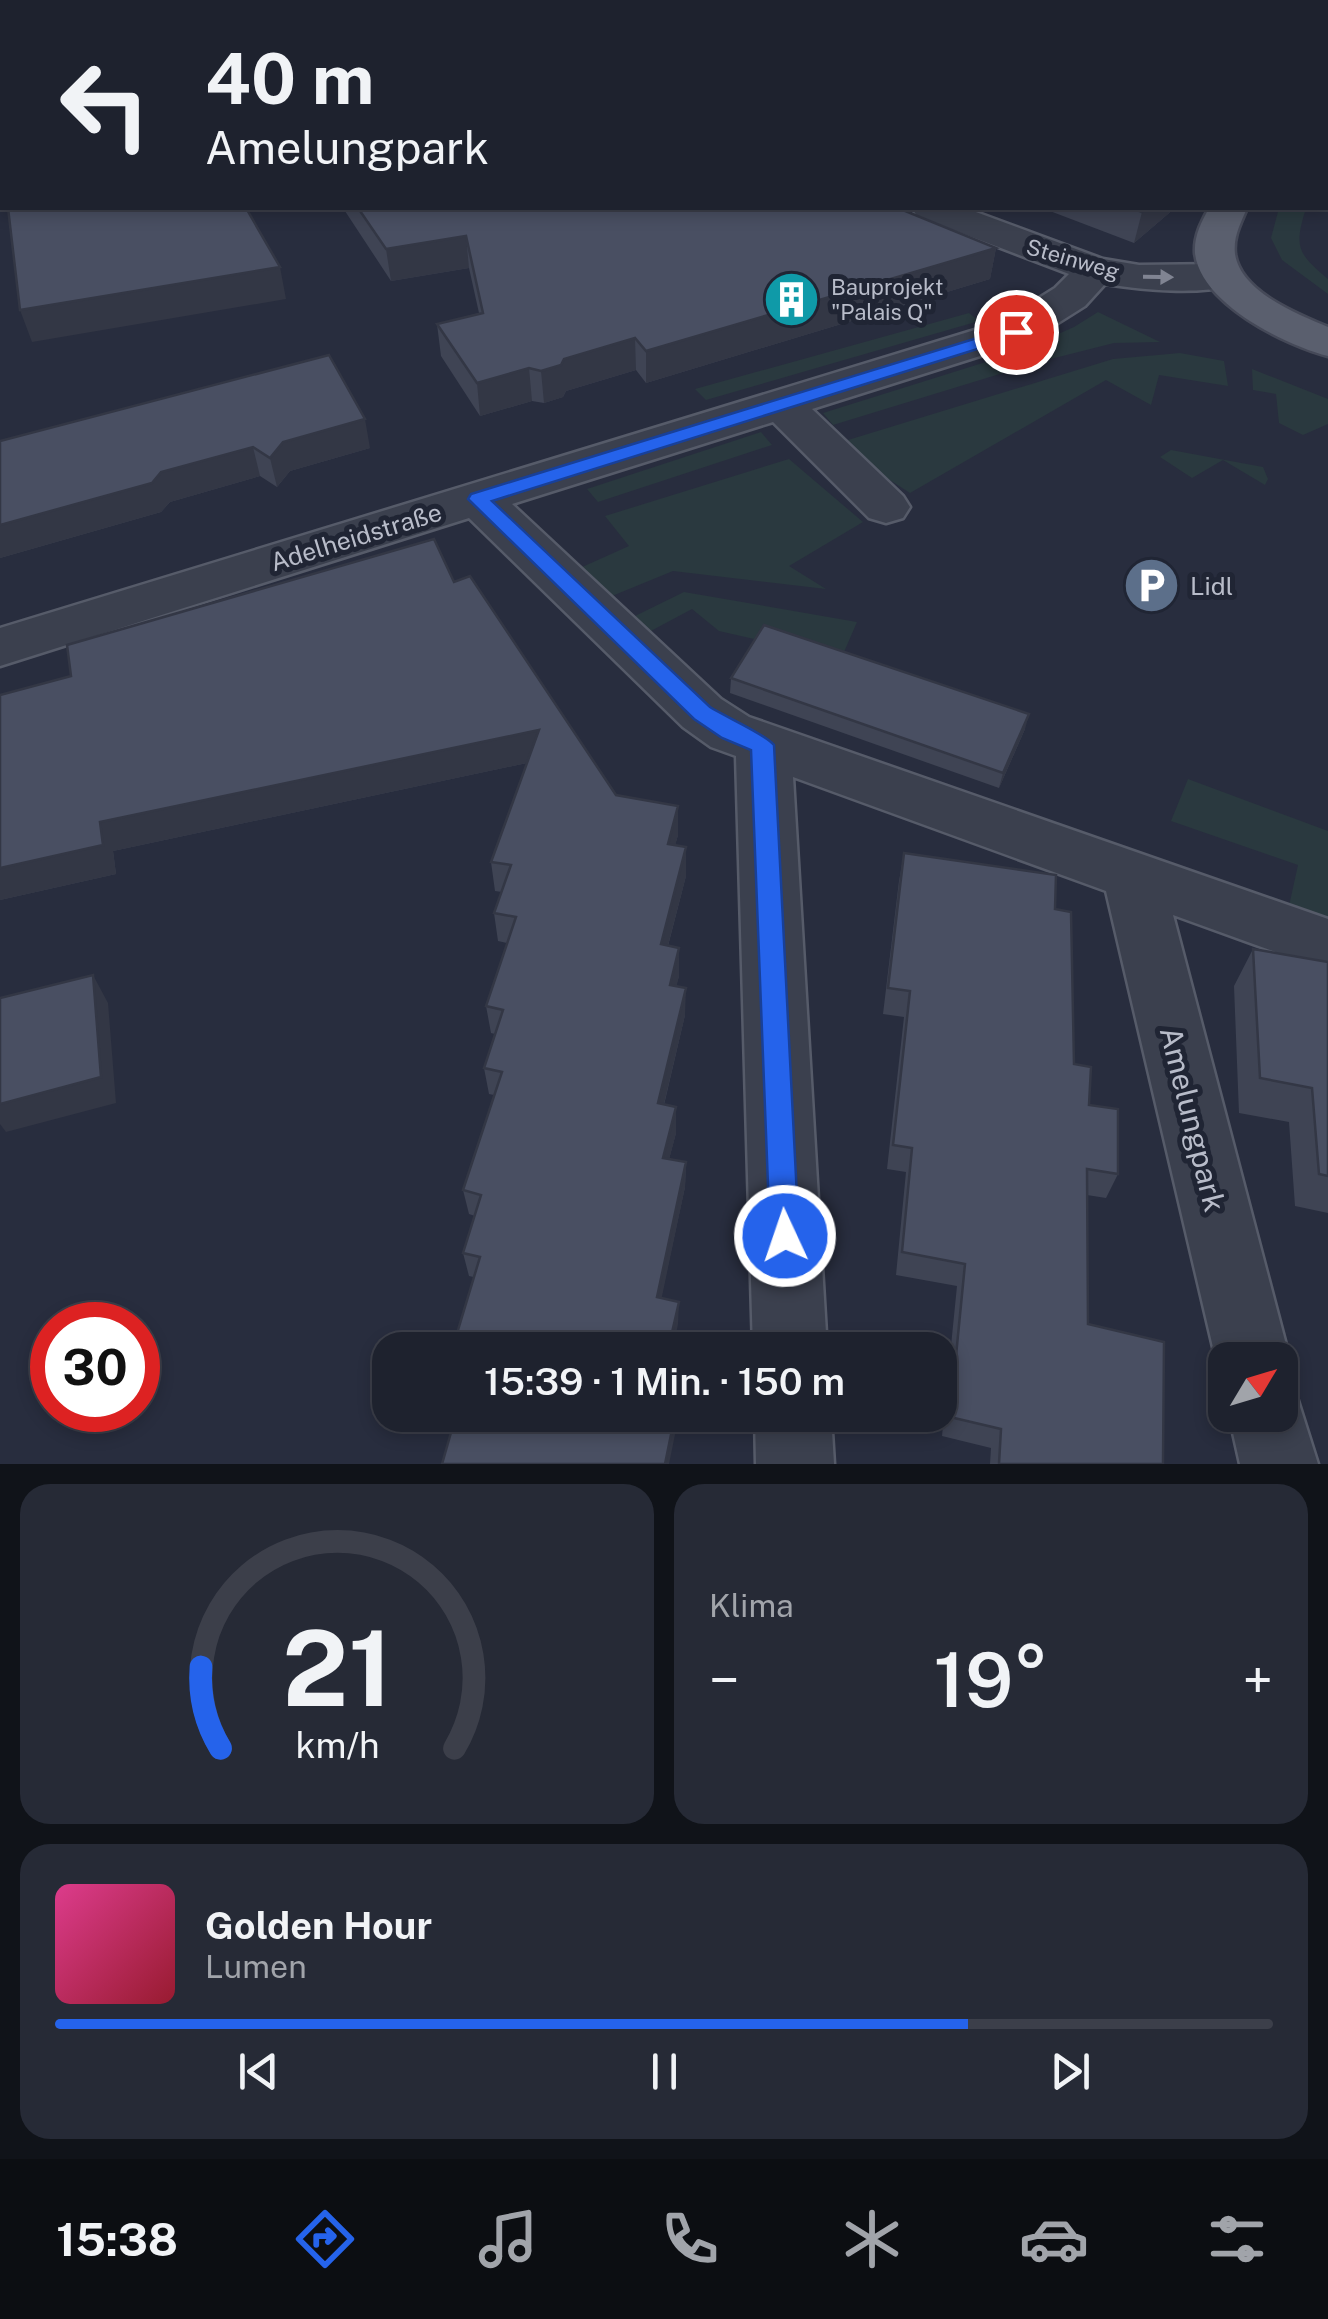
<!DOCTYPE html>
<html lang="de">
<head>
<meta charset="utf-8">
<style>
	:root { --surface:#1e222e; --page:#262a36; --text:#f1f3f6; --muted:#a1a4aa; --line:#3c3f4a; --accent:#2563eb }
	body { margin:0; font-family:"Public Sans",sans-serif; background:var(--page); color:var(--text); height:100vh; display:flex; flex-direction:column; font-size:38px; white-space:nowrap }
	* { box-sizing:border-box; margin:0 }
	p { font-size:32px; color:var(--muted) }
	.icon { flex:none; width:55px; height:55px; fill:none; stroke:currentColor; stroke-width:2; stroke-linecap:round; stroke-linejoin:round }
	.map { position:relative; height:1464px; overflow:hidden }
	.side { display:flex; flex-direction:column; gap:20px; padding:20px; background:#101319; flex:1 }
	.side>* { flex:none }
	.guide { position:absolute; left:0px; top:0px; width:1330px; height:210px; box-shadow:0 5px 15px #0003,0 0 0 2px var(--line); background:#1e222e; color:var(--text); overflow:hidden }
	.needle { width:65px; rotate:52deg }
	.tools { position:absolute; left:1208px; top:1342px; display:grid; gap:20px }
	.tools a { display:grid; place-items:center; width:90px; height:90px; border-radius:20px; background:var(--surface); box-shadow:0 5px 15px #0003,0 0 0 2px var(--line); font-size:50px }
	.speed { position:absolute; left:30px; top:1302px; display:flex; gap:20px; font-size:50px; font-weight:700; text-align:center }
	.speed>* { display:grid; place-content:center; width:130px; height:130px; border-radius:50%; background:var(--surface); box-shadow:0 5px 15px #0003,0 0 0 2px var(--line); line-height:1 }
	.speed .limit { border:15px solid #d22; background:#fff; color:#111 }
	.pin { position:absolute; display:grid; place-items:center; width:85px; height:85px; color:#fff; margin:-42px; border:5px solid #fff; border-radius:50%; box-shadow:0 2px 10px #0007 }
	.me { position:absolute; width:110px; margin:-55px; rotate:357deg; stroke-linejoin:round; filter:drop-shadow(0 0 8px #0008) }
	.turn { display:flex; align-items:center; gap:35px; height:210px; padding:0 40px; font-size:45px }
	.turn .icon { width:130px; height:130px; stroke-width:2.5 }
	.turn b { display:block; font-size:70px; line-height:85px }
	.big { font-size:75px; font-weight:600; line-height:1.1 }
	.side .tile { flex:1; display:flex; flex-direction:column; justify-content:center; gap:15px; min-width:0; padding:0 35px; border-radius:30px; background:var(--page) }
	.side .dial { align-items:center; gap:0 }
	.dial svg { height:260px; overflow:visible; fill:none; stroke:var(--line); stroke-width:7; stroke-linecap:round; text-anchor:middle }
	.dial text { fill:var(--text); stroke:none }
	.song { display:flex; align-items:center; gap:30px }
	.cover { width:120px; height:120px; border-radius:15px; background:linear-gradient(135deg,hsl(330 70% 55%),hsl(350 70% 35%)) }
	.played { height:10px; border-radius:5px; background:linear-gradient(90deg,var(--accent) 75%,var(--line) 75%) }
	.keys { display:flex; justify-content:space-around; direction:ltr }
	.heat { display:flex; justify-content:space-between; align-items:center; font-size:55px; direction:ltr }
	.side .tiles { flex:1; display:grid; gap:20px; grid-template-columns:1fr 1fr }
	.tile:last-child { grid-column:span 2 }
	.trip { position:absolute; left:372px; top:1332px; width:585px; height:100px; border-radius:30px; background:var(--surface); box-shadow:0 5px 15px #0003,0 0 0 2px var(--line); font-weight:600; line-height:100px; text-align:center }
	.dock { display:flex; height:160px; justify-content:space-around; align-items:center; background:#0c0e12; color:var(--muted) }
	.dock .icon { width:70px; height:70px }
	.dock .selected { color:var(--accent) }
	.dock b { font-size:45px; color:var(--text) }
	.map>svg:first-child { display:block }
</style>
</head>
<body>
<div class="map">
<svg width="1328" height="1464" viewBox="0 0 1328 1464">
	<rect width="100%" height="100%" fill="#282d3e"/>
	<path fill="#2a393f" d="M1279,208h27c-12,39 -9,45 22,71v15l-46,-34 -11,-22z
		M1098,312l62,30 -46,1 -83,21 -14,-12 57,-25z
		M969,313l10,8 -273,79 -11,-11z
		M1180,353l44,8 4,25 -69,-11 -8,30 -45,-25 -196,113 -31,-20 -31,-33 265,-81z
		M989,361l14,12 -170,52 -10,-12z
		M1252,369l76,30v25l-25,11 -24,-12 -3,-29 -23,-4z
		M761,432l11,13 -174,57 -11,-13z
		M1171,450l92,17 5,12 -3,6 -42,-25 -31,18 -32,-21z
		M789,459l74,63 -74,44 37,23 -153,-18 -61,25 -32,-28 49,-22 -24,-30z
		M684,592l173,30 -16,37 -122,-28 -27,-22 -45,24 -14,-16z
		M1188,779l140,52v88l-39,-13 9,-41 -127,-44z"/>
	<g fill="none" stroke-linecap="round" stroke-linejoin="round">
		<defs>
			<path id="minor" d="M912,208h53l138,51 36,6 83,-1 14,3 6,9 -6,9c-41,10 -90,5 -131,-1l-20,22 -54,34 -219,69 91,87 7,11 -7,11 -17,5 -17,-5 -96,-96 -261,82 209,195 28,18 579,202v52l-155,-56 117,445 -9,23 13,5 24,76h-78l-11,-49h51v-55h-55v22l-9,-22 -110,-469 -313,-114 34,573h-74l-17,-594 -25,-9 -28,-20 -214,-209 -469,148v-38l1001,-306 54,-34 14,-14 -152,-58z
				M755,1415h76l3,49h-78z"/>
			<path id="major" d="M1209,208h38c-6,15 -14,28 -12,46 6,38 62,60 93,73v29c-43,-11 -128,-53 -133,-103 -1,-17 6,-30 14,-45z"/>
		</defs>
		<use href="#minor" stroke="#565b69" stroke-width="5"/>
		<use href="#major" stroke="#454958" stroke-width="5"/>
		<use href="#minor" fill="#3b404e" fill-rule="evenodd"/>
		<use href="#major" fill="#5a5f6e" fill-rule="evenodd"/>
	</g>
	<path fill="#3f4454" d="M343,208h555l98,40 -6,31 -344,104 -10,-13 -70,21 -3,6 -19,6 -12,-2 -52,15 -39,-60 -4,-32 42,-11 -10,-45 -78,13z
		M1042,208h133l-41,35z
		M0,441l370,7 -80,23 -13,16 -17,-11 -90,26 -9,10 -161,46z
		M454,582l162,213 62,11v29l-3,10 11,2v29l-18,70 11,2v28l-3,10 9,29 -21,90 12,28 -7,26 17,3 -1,25 -24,111 17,26 -209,-48 -6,-23 12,-37 -6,-2 -6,-24 31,-95 -5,-1 -5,-26 11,-34 -4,-1 -5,-27 21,-63 -9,-2 -4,-28 8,-21 -7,-1 -4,-29 36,-99 -414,88 3,23 -116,26v-205z
		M731,678l294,51 -26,59 -269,-95z
		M904,853l151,56 19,155 44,110 -12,24 -19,-3 1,129 75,140h-173l1,-16 -49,-12 15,-150 -61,-11 10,-103 -19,-3 17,-152 -21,-3 16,-133z
		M1253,949l75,13v251l-33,-7 -6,-84 -50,-9 -5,-127z"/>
	<path fill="#333745" d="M1147,208h28l-41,35 8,-31z
		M466,236l3,32 -78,13 -5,-32z
		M996,248l-6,31 -344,104v-32z
		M280,267l6,32 -254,43 -12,-32z
		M635,338l1,32 -70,21 -3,6 -19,6 -3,-32 23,-12z
		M529,368l3,33 -52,15 -3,-33z
		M365,419l5,29 -80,23 -13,16 -7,-29 13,-16z
		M253,447l7,29 -90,26 -9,10 -161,46v-33l161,-53z
		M1029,714l-4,15 -26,59 4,-15z
		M539,730l2,30 -428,91 3,23 -116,26v-32l100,-46z
		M678,806v29l-10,37v-28z
		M686,847v29l-25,96v-28z
		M679,948v28l-9,37v-28z
		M93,975l15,28 8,100 -110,29 -6,-8v-20z
		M686,988l-1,27 -27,114v-26z
		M676,1107v26l-13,50v-25z
		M686,1162l-1,25 -28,133v-23z
		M679,1302l-1,22 -5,26h-5z
		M675,1415h4l-10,49h-4z"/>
	<path fill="#494f62" stroke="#333745" stroke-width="2.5" d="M45,0h888l10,2h-897z
		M1071,0h194v2h-197z
		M0,105h2v54l-2,-22z
		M8,208h238l34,59 -260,43z
		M358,208h540l98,40 -350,103 -11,-13 -71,21 -3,6 -20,6 -12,-3 -52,15 -40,-59 46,-11 -17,-77 -80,13z
		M1132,208h15l-5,4z
		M329,355l36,64 -82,23 -13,16 -17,-11 -92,25 -9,11 -152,42v-84z
		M434,539l20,43 16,-6 146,219 62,11 -10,38 18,3 -25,97 18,4 -9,37 16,3 -28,115 18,4 -13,51 23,4 -29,135 22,5 -11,48h-216l28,-93 -17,-4 18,-58 -18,-5 39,-118 -18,-4 19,-58 -17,-4 30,-89 -22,-4 17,-48 -20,-3 48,-132 -439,92 3,23 -103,23v-173l71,-19 -4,-31z
		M764,625l265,89 -26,59 -272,-95z
		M904,853l152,22 -1,34 16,3 3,152 17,3 -2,38 29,4v65l-31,-5 1,155 76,18 -1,122h-164l2,-35 -51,-12 15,-153 -63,-12 10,-104 -19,-3 17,-154 -22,-3z
		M1253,949l75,13v214l-9,-2 -7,-86 -52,-10z
		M93,975l8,102 -101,27v-106z
		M456,1415h219l-10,49h-223z"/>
	<defs><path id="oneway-solid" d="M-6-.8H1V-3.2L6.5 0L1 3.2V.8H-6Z" transform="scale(2.5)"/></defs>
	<use fill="#808492" href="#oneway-solid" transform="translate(1158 277) rotate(1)"/>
	<path fill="#2563eb" stroke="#184099" stroke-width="2.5" d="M1016,326l6,2v7l-530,166 218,206c14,9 57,28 64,38l25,491 -4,11 -10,4 -11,-4 -4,-11 -19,-486 -29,-12 -28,-19 -226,-220 3,-5z"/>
	<defs>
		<symbol id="building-disc" viewBox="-11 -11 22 22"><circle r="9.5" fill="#0f9aa8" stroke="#202534"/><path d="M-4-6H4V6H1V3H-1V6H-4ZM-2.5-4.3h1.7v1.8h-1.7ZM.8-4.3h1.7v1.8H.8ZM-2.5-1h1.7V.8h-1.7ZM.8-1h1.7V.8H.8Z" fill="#fff"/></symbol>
		<symbol id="parking-disc" viewBox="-11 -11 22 22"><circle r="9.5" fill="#5c6f8a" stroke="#202534"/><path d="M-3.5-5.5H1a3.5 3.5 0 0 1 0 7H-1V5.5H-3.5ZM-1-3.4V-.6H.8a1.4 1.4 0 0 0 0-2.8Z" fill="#fff"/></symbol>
	</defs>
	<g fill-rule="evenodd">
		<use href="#building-disc" x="760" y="268" width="63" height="63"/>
		<use href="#parking-disc" x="1120" y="554" width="63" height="63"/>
	</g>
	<g text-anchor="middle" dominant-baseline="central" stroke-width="10" stroke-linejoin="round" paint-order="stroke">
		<g font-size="22" fill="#b8bcc9" stroke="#202534">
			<text transform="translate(1073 259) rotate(16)">Steinweg</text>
		</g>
		<g font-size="22" fill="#b8bcc9" stroke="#202534" text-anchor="start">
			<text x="831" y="287">Bauprojekt<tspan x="831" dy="25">"Palais Q"</tspan></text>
		</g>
		<g font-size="25" fill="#b8bcc9" stroke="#202534">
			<text transform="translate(356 537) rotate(-17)">Adelheidstraße</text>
		</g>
		<g font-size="25" fill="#b8bcc9" stroke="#202534" text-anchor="start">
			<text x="1190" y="586">Lidl</text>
		</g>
		<g font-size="30" fill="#b8bcc9" stroke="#202534">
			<text transform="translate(1193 1119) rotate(76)">Amelungpark</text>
		</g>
	</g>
</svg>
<div class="tools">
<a><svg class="needle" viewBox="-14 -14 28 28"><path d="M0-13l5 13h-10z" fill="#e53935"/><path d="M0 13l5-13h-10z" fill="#a1a4aa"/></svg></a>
</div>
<div class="speed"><div class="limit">30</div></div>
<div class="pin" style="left:1016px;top:332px;background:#d93025"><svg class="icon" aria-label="arrive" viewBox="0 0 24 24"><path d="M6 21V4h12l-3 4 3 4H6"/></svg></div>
<svg class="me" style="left:785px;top:1236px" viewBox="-20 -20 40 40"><circle r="17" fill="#2563eb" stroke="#fff" stroke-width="3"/><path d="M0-11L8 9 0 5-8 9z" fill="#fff"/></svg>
<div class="trip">15:39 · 1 Min. · 150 m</div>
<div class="guide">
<div class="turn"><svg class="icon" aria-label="left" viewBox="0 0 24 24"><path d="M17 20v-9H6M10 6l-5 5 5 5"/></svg><div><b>40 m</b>Amelungpark</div></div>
</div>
</div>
<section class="side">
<div class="tiles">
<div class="tile dial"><svg viewBox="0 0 100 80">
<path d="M14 69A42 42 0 1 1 86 69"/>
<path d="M14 69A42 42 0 0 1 8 44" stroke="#2563eb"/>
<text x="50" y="56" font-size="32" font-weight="700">21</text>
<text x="50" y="72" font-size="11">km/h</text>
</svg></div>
<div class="tile"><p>Klima</p>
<div class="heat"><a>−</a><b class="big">19°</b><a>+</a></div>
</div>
<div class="tile">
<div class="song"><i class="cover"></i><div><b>Golden Hour</b><p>Lumen</p></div></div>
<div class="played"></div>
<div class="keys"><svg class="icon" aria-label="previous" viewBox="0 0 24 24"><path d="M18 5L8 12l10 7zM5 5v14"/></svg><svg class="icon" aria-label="pause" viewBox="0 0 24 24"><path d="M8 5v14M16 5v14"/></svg><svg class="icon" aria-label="next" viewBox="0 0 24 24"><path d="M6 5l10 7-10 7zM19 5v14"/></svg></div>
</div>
</div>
</section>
<nav class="dock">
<b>15:38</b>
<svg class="icon selected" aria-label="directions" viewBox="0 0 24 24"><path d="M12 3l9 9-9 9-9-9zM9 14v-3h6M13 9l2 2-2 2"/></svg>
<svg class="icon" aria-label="music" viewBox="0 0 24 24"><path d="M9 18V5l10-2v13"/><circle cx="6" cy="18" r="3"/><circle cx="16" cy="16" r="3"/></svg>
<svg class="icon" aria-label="phone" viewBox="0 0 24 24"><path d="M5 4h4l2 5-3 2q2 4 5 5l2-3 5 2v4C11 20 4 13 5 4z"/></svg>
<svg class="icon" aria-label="climate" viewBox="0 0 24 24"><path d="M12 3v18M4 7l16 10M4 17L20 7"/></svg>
<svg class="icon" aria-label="car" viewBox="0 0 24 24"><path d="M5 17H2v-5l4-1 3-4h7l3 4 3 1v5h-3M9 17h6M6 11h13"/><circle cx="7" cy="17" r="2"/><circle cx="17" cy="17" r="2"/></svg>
<svg class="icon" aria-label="filters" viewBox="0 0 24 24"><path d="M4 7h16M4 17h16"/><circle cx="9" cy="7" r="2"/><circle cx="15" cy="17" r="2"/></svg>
</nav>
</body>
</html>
